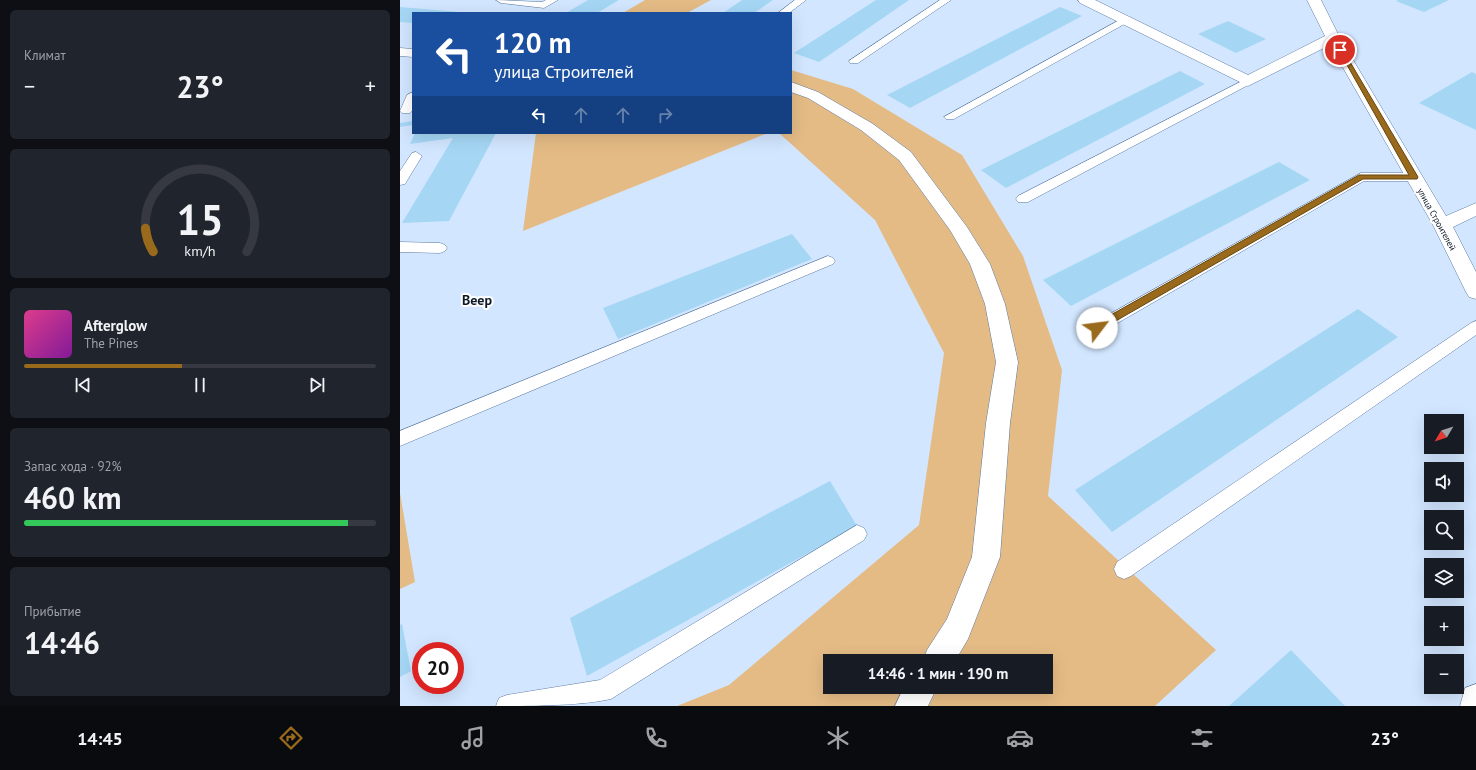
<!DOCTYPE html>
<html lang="ru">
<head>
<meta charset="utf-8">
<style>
	:root { --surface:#171b24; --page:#20242c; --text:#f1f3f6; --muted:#9ea1a6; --line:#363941; --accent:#9a6a1c }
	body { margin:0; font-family:"PT Sans",sans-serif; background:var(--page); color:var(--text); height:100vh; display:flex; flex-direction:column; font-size:15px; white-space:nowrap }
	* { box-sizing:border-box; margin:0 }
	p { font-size:13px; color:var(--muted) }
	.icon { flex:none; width:22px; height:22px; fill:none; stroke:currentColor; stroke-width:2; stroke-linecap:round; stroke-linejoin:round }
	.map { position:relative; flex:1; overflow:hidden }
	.details { display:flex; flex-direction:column; gap:10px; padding:10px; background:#0d0f14; width:400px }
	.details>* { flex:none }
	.banner { position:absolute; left:12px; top:12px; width:380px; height:122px; border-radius:0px; box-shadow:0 4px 16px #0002; background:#1a4fa0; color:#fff; overflow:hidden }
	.needle { width:26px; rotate:231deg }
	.controls { position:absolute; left:1024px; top:414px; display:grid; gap:8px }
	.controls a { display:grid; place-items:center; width:40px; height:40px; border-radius:0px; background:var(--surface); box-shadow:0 4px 16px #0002; font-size:20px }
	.speed { position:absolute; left:12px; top:642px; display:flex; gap:8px; font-size:20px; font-weight:700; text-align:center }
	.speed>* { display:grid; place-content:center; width:52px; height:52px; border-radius:50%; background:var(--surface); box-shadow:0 4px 16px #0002; line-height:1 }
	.speed .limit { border:6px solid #d22; background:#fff; color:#111 }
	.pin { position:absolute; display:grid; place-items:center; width:34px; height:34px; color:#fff; margin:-17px; border:2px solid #fff; border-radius:50%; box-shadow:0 1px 4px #0007 }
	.me { position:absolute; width:44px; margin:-22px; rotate:60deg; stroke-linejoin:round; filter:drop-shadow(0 0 3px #0008) }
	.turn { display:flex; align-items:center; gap:14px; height:84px; padding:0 16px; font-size:18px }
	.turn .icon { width:52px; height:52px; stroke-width:2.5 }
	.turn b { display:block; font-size:28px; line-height:34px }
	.lanes { display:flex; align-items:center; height:38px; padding:0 16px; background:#0003; justify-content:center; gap:20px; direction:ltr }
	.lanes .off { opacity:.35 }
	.big { font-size:30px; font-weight:600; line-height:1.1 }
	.details .card { flex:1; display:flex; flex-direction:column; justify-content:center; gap:6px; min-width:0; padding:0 14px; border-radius:6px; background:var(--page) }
	.details .dial { align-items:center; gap:0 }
	.dial svg { height:104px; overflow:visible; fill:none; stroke:var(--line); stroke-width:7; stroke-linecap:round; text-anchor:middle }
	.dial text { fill:var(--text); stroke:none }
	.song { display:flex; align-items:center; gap:12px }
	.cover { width:48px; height:48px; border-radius:6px; background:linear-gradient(135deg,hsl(330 70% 55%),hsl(290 70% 35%)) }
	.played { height:4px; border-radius:2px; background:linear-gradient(90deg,var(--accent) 45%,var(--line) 45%) }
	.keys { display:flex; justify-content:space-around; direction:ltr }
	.heat { display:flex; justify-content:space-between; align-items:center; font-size:22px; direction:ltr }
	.charge { height:6px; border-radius:3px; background:linear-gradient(90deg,#34c759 92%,var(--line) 0) }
	.trip { position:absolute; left:423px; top:654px; width:230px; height:40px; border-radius:0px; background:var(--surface); box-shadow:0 4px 16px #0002; font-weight:600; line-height:40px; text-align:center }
	.tab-bar { display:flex; height:64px; justify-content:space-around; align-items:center; background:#090b0e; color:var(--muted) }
	.tab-bar .icon { width:28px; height:28px }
	.tab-bar .active { color:var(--accent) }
	.tab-bar b { font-size:18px; color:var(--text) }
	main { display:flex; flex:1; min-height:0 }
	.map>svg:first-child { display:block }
</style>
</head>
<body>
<main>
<section class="details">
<div class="card"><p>Климат</p>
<div class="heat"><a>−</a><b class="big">23°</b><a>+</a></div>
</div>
<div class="card dial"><svg viewBox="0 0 100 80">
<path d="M14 69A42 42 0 1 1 86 69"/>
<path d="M14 69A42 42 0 0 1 8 51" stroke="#9a6a1c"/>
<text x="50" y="56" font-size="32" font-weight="700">15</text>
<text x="50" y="72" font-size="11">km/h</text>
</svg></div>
<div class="card">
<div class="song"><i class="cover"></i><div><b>Afterglow</b><p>The Pines</p></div></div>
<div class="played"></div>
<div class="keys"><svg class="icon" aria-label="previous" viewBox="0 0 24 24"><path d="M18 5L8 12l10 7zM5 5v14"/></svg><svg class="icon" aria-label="pause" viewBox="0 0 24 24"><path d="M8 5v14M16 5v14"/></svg><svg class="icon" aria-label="next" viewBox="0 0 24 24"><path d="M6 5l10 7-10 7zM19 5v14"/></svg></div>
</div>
<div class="card"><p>Запас хода · 92%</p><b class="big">460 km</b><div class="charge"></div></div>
<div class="card"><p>Прибытие</p><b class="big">14:46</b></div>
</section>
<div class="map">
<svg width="1076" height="706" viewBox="0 0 1076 706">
	<rect width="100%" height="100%" fill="#d2e6ff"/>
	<path fill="#e4bb85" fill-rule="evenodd" d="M245,0h66l-24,13h-64z
		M391,70l62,19 109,66 61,101 39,114 -14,126 168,154 -61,56h-478l52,-21 190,-160 25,-172 -69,-133 -96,-87h12zM430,661h216v26h-216z
		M136,133h232l-245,98z
		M0,493l15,89 -15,7z"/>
	<path fill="#a5d7f5" d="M188,0h31l-22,13h-31z
		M342,0h31l-19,13h-31z
		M476,0h33l-90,62 -25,-9z
		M999,0h50l-25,12 -28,-11z
		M0,7l59,5 -1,1h-45v10l-13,-1z
		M660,7l22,9 -172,92 -23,-13z
		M828,21l38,18 -30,14 -38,-19z
		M780,71l25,13 -199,104 -25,-18z
		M1072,72l4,2v56l-57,-27z
		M13,121v4l-13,2v-4z
		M15,133h81l-47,88 -47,2 51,-85 -43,6z
		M879,162l31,18 -239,126 -28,-26z
		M392,234l20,25 -194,80 -15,-31z
		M958,309l40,28 -286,195 -37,-42z
		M430,481l27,45 -270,150 -17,-58z
		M2,624l9,47 -11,6v-52z
		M891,650l54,56h-116z"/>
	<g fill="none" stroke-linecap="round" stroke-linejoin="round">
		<defs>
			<path id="lane" d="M96,0l46,2 4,-2h12l-14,8 -43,-5z
				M395,0h11l-17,13h-11z
				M540,0h11l-93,63h-8l-1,-2z
				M725,17l5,3 -2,2 -174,97h-8l-2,-2z
				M848,78l4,1 1,2 -1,2 -224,119h-10l-2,-3 2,-3z
				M13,92l-1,19 -2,2h-8l-2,-2 7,-16z
				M16,152l6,4 -17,28 -5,1v-14l12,-18z
				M961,173h53l6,4 -6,4h-50l-262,151 -5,2 -5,-2 -3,-4 3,-4z
				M0,242l40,1 5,2 2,3 -2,3 -5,2 -40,-1z
				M428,256l5,2 2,3 -2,3 -433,182v-15z
				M1076,321v14l-345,241 -7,3 -7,-3 -3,-7 3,-7 354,-239z
				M457,525l7,3 3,6 -3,6 -253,159c-31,7 -82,7 -115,7l3,-8 8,-3 93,-15z"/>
			<path id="street" d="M678,0h17l153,75 77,-39 -18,-36h14l19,38 106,178 30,-13v13l-23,11 23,45v27l-7,-2 -3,-5 -33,-67 -103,-180 -82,41 -168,-83z
				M0,48l13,1v8l-13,-1z
				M391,82l27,10 55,32 38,28 56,75 23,37 15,40 13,58 -8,61 -10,134 -32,82 -13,22h-32l4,-11 20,-31 25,-62 14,-134 10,-61 -11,-58 -15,-40 -20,-34 -51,-70 -38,-30 -53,-32 -17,-6z
				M1076,684v22h-16l5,-18z
				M504,687h33l-9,19h-33z"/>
		</defs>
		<use href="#lane" stroke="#5d7a9f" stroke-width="1"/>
		<use href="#street" stroke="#5d7a9f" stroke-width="1"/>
		<use href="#lane" fill="#fff" fill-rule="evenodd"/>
		<use href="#street" fill="#fff" fill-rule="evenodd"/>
	</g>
	<path fill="#9a6a1c" stroke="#644512" d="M938,49l5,1 75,127 -1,2h-54l-263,151h-7v-5l266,-150h50z"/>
	<g text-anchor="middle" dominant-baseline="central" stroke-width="4" stroke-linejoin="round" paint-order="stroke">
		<g font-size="9" fill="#0e1928" stroke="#fff">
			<text transform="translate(1037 219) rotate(61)">улица Строителей</text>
		</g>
		<g font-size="14" font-weight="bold" fill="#0e1928" stroke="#fff">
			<text x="77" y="300">Веер</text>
		</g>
	</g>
</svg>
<div class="controls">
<a><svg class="needle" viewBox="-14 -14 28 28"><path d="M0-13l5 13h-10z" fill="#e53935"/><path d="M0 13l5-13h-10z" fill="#9ea1a6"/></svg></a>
<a><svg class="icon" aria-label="sound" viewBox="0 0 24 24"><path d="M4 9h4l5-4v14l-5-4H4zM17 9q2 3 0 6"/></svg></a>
<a><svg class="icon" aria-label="search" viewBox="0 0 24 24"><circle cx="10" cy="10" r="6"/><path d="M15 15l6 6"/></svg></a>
<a><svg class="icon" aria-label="layers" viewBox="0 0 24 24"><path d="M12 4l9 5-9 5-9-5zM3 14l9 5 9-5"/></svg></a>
<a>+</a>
<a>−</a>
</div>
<div class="speed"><div class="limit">20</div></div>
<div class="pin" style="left:940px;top:50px;background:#d93025"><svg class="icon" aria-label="arrive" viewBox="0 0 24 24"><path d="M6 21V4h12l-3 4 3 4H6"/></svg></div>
<svg class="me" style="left:697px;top:328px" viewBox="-20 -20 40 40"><circle r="19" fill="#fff"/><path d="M0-13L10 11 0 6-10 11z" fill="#9a6a1c"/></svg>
<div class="trip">14:46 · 1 мин · 190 m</div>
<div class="banner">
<div class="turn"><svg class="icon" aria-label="left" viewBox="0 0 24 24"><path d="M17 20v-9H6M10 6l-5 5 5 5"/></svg><div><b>120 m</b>улица Строителей</div></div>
<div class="lanes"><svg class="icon" aria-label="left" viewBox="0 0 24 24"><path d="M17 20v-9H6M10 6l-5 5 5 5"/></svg><svg class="icon off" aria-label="ahead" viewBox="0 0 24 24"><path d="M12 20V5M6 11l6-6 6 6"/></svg><svg class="icon off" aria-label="ahead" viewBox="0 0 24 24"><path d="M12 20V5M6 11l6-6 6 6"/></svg><svg class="icon off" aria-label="right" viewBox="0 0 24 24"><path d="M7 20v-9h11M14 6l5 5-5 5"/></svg></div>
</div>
</div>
</main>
<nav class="tab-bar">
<b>14:45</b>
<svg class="icon active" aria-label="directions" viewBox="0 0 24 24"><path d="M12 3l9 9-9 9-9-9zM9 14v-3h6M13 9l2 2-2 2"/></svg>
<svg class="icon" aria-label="music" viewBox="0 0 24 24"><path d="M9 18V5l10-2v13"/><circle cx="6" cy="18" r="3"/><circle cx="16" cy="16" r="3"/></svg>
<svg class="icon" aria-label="phone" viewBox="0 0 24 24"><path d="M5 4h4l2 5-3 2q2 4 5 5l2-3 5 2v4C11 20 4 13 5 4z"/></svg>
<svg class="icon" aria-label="climate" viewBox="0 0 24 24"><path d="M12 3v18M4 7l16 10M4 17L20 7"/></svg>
<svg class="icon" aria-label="car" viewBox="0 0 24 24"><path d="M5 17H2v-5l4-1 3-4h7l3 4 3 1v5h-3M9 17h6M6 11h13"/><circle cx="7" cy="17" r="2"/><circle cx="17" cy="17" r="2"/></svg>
<svg class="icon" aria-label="filters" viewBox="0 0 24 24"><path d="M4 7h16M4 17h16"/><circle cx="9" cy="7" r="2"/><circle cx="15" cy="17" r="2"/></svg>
<b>23°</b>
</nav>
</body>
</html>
